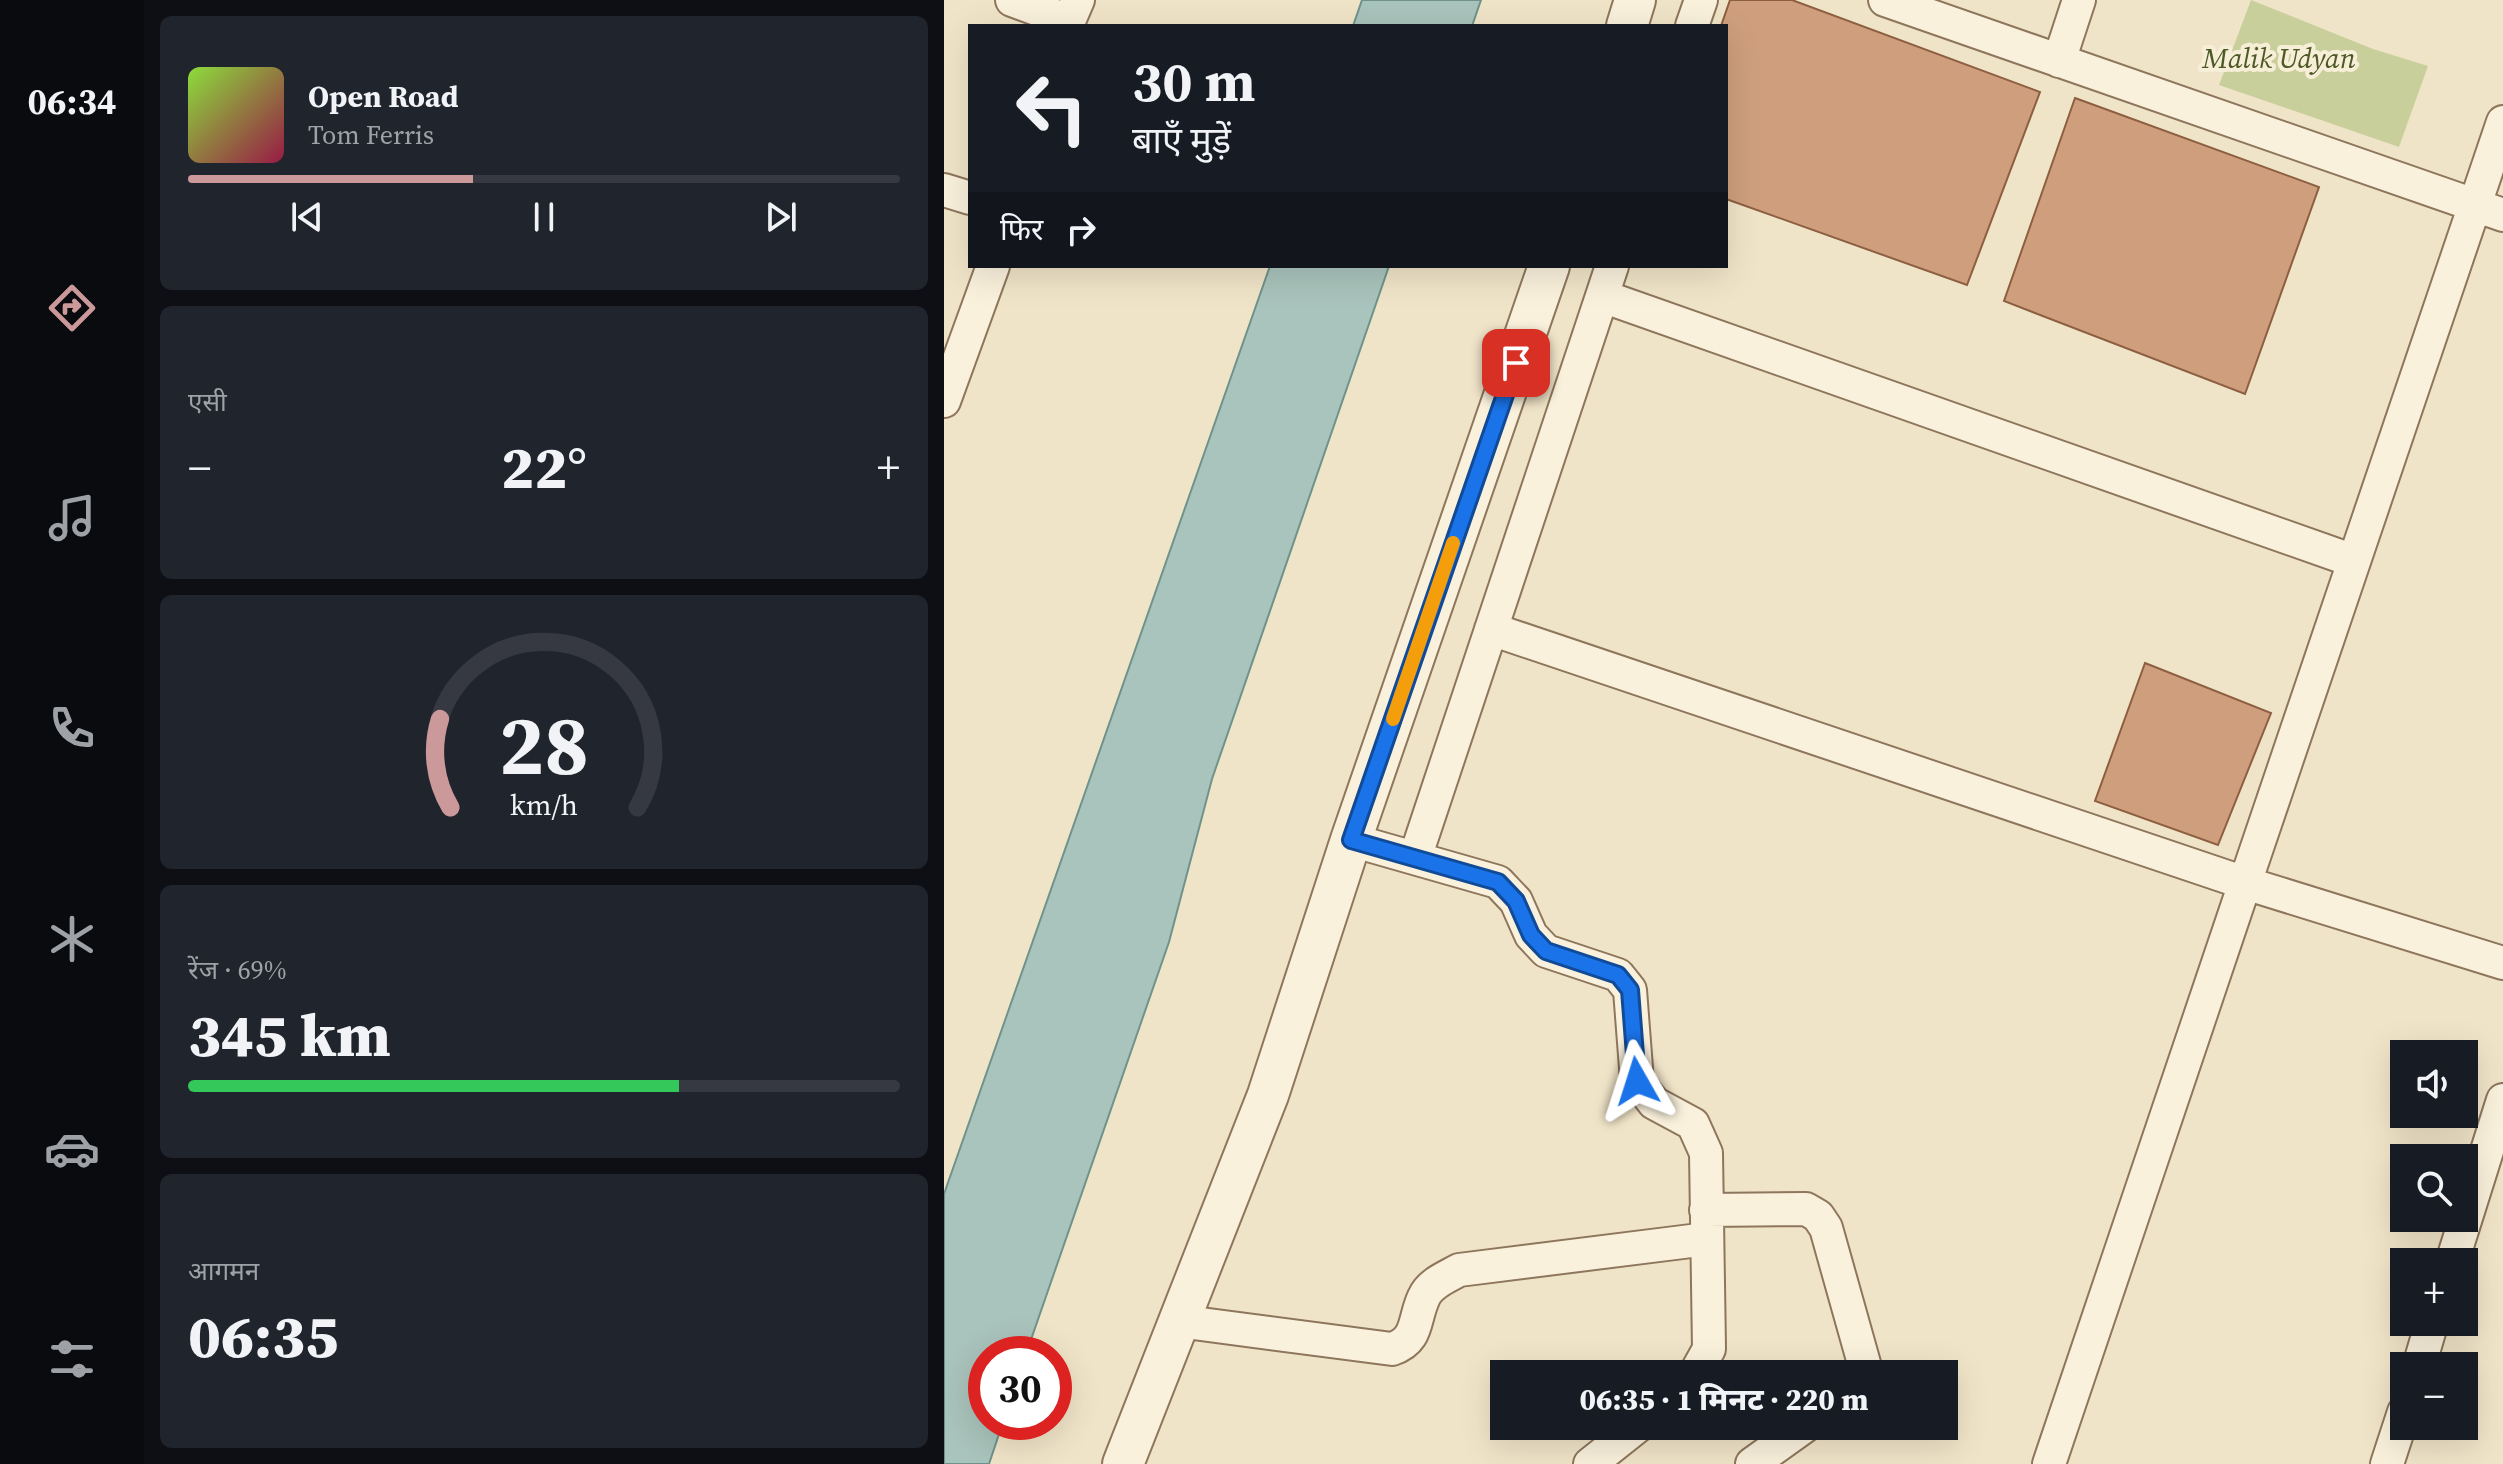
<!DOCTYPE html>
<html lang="hi">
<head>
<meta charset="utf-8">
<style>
	:root { --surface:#171b24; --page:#20242c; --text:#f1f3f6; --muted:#9ea1a6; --line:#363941; --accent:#cc999b }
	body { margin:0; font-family:"Source Serif 4","Noto Sans Devanagari",serif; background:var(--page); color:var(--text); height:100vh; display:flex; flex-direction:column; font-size:30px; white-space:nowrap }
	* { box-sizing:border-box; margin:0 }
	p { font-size:26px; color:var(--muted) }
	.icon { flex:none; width:44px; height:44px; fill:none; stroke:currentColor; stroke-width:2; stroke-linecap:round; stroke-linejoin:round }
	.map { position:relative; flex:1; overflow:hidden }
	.sheet { display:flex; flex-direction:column; gap:16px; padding:16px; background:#0d0f14; width:800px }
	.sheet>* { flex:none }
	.top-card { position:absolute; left:24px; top:24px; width:760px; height:244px; border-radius:0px; box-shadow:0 8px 32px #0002; background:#171b24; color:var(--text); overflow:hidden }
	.buttons { position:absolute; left:1446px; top:1040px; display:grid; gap:16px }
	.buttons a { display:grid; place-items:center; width:88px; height:88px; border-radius:0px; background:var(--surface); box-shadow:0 8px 32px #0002; font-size:40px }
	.speed { position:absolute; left:24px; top:1336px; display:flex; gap:16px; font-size:40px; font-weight:700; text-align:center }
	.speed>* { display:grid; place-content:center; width:104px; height:104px; border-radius:50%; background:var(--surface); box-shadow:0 8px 32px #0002; line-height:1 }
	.speed .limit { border:12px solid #d22; background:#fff; color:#111 }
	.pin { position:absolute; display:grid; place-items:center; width:68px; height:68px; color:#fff; margin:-34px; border-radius:16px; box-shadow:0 4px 12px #0006 }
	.me { position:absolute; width:88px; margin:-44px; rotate:354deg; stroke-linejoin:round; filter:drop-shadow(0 0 6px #0008) }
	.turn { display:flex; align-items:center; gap:28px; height:168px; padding:0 32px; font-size:36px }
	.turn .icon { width:104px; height:104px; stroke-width:2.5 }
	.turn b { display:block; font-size:56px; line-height:68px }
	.then { display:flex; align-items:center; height:76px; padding:0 32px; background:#0003; gap:16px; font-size:30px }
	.big { font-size:60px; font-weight:800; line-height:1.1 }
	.sheet .tile { flex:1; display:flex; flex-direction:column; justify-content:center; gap:12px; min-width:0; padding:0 28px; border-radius:12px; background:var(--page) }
	.sheet .dial { align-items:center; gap:0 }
	.dial svg { height:208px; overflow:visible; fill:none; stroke:var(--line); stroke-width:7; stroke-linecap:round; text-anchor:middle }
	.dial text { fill:var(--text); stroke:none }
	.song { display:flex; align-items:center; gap:24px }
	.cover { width:96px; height:96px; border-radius:12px; background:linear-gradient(135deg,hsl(90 70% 55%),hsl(340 70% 35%)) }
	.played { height:8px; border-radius:4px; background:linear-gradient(90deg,var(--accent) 40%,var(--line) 40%) }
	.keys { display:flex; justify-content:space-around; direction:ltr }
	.heat { display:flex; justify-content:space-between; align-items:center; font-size:44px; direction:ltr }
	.charge { height:12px; border-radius:6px; background:linear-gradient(90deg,#34c759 69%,var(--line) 0) }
	.trip { position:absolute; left:546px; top:1360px; width:468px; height:80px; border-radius:0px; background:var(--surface); box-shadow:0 8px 32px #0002; font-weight:800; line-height:80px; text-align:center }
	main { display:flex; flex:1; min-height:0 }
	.dock { display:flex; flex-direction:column; width:144px; justify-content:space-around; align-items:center; background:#090b0e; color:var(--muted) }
	.dock .icon { width:56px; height:56px }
	.dock .active { color:var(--accent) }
	.dock b { font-size:36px; color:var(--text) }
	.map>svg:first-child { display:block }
</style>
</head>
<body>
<main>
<nav class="dock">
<b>06:34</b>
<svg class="icon active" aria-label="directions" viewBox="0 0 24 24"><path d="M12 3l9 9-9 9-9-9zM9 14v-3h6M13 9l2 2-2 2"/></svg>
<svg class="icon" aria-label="music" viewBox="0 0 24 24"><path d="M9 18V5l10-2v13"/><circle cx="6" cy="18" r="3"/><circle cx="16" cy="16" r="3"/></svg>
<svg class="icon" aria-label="phone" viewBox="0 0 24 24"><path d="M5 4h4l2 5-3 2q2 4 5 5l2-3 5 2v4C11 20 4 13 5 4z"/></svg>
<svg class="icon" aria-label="climate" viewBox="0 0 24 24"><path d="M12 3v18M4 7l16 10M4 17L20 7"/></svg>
<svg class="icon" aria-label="car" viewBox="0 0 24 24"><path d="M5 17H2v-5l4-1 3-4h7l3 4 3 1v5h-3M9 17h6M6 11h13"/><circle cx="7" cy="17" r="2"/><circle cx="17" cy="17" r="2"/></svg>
<svg class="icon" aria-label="filters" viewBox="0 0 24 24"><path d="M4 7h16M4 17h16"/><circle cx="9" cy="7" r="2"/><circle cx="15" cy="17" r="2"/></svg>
</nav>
<section class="sheet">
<div class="tile">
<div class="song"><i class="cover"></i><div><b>Open Road</b><p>Tom Ferris</p></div></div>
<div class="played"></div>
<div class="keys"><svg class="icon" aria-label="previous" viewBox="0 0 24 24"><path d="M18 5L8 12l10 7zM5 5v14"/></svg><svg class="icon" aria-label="pause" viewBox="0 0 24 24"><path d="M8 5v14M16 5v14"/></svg><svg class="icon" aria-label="next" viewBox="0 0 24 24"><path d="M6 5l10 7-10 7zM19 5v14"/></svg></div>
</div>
<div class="tile"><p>एसी</p>
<div class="heat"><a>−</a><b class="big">22°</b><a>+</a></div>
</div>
<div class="tile dial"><svg viewBox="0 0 100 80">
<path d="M14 69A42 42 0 1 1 86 69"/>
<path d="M14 69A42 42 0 0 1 10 35" stroke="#cc999b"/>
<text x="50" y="56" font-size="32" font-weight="700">28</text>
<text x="50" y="72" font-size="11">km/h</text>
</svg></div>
<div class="tile"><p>रेंज · 69%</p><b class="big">345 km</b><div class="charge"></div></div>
<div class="tile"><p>आगमन</p><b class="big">06:35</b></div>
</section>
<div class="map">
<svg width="1559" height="1464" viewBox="0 0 1559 1464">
	<rect width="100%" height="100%" fill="#f0e4c8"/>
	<path fill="#c9cf9b" d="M1307,0l122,49 55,17 -29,81 -180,-62z"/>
	<path fill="#a9c4bc" stroke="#6f938a" stroke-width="2" d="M418,0h119l-9,26h-119z
		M326,266h119l-177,513 -43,163 -143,412h-40v68h17l-14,42h-45v-270z"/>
	<path fill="#cf9f7d" stroke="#8d5f41" stroke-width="2" d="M786,0h62l248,92 -73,193 -241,-86v-173h-5z
		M1131,98l244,89 -74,207 -241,-93z
		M1201,663l126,50 -53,132 -123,-44z"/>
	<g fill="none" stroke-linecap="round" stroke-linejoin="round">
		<defs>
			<path id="minor" d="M68,0l57,21 9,-21
				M941,0l618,215
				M748,26l9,-26
				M1115,61l20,-61
				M1559,122l-258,761 258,80
				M0,190l26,8
				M658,296l752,265
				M0,401l49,-135
				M547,629l754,254 -196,581
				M407,840l147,42 18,19 15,34 15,16 72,24 12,15 7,91 17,22 39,21 13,29 3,196 -14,25
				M471,858l197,-592
				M762,1210l100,-1 12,7 8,12 41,146
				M1508,1262l51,-162
				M234,1321l214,28c27,-9 21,-29 32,-52 6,-14 23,-20 35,-27l248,-31
				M1475,1366l13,-44
				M646,1464l48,-38
				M808,1464l53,-38
				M1443,1464l17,-52"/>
			<path id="tertiary" d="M683,26l8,-26
				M179,1464l145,-369 83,-255 198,-574"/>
		</defs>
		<use href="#minor" stroke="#8d765c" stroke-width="36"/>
		<use href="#tertiary" stroke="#8d765c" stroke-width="44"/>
		<use href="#minor" stroke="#faf1dc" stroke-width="32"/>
		<use href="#tertiary" stroke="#faf1dc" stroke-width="40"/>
	</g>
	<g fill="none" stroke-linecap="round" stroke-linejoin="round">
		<defs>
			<path id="route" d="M572,363l-165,477 147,42 18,19 15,34 15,16 72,24 12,15 7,91"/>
		</defs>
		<use href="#route" stroke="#114b97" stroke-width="20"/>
		<use href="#route" stroke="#1a73e8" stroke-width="14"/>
		<path stroke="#f59e0b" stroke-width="14" d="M449,719l60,-176"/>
	</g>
	<g text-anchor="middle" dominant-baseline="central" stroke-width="8" stroke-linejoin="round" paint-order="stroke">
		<g font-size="28" font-style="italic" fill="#4d5a26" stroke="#f7eed8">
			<text x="1335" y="58">Malik Udyan</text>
		</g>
	</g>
</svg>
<div class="buttons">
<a><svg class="icon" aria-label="sound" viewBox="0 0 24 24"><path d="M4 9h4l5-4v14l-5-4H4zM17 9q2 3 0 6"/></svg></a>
<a><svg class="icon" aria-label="search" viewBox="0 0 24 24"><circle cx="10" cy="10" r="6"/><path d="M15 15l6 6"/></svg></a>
<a>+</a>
<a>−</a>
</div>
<div class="speed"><div class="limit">30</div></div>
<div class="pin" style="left:572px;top:363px;background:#d93025"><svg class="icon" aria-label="arrive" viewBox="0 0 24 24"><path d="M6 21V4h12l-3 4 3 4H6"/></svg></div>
<svg class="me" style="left:693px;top:1081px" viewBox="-20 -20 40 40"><path d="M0-17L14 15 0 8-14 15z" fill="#1a73e8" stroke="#fff" stroke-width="4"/></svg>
<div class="trip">06:35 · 1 मिनट · 220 m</div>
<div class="top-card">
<div class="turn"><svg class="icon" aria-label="left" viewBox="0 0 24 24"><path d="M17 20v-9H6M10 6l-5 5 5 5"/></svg><div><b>30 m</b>बाएँ मुड़ें</div></div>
<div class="then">फिर<svg class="icon" aria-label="right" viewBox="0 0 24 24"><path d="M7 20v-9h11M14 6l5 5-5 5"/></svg></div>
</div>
</div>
</main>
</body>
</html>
